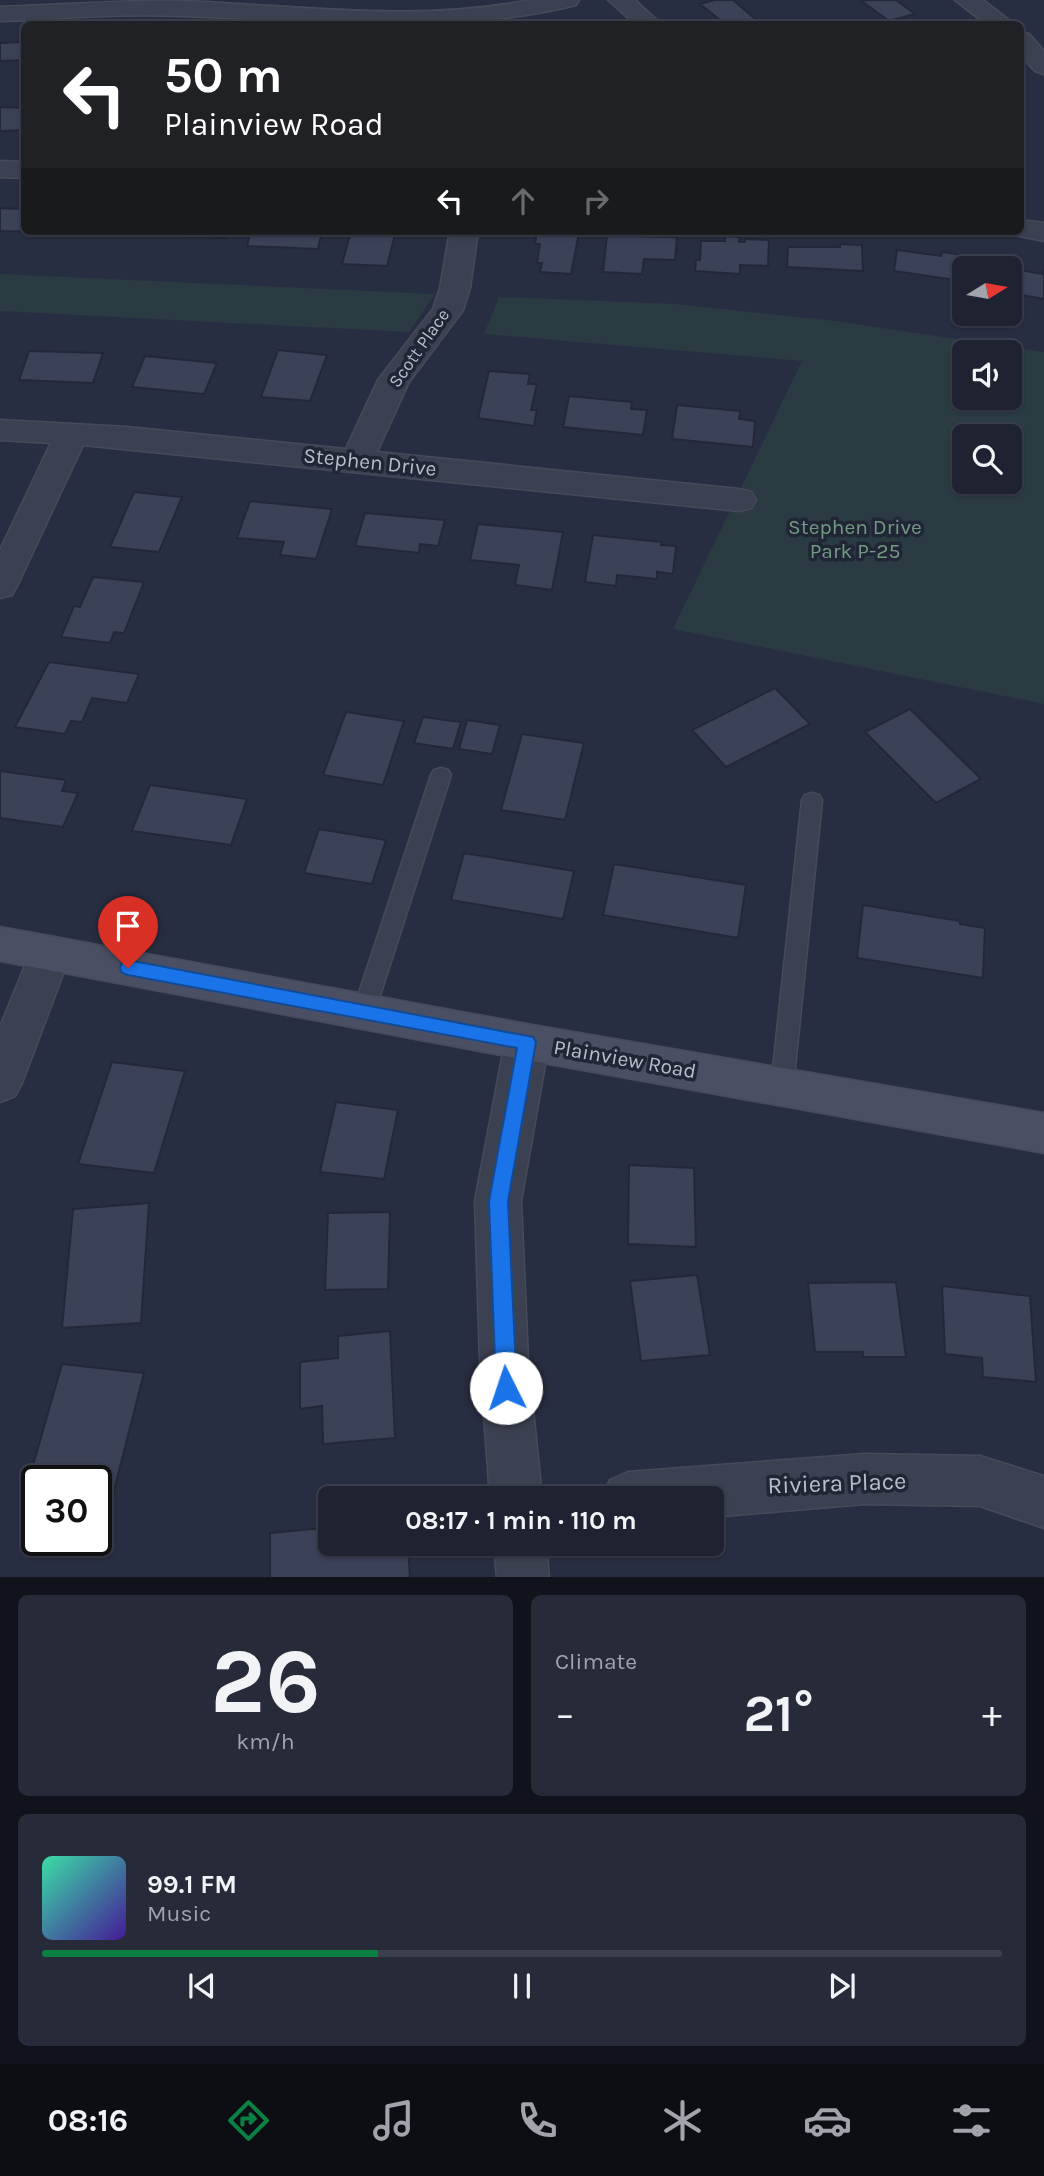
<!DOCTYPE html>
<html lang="en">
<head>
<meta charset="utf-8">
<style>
	:root { --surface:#1e2231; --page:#262a39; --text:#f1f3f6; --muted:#a1a4ab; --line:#3c3f4d; --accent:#0b8043 }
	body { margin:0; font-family:Karla,sans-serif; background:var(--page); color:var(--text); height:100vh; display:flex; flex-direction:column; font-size:26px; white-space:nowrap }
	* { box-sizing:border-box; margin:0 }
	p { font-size:23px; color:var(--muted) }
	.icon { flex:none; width:38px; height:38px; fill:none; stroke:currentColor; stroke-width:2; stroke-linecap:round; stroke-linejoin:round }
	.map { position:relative; height:1577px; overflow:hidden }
	.sheet { display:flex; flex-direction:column; gap:18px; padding:18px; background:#10131b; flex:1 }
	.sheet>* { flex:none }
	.hud { position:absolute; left:21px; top:21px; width:1003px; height:214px; border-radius:10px; box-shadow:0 2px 5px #0004,0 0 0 2px var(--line); background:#202124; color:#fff; overflow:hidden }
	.needle { width:46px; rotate:79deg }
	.buttons { position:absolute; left:952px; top:256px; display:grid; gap:14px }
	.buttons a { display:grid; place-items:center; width:70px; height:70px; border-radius:10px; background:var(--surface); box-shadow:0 2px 5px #0004,0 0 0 2px var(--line); font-size:35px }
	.speed { position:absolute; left:21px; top:1465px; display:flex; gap:14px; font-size:35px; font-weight:700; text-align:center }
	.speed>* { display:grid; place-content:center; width:91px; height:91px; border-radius:50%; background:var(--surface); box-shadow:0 2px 5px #0004,0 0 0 2px var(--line); line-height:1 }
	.speed .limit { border:4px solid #111; border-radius:10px; background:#fff; color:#111 }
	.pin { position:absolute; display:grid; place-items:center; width:60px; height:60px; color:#fff; margin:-72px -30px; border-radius:50% 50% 50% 0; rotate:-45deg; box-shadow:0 0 7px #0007 }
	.pin .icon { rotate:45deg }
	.me { position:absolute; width:77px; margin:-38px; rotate:356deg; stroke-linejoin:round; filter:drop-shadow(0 0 5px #0008) }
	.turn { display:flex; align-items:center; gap:24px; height:147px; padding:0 28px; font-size:32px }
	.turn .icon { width:91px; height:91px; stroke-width:2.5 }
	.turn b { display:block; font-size:49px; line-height:60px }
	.lanes { display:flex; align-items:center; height:66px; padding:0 28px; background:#0003; justify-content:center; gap:35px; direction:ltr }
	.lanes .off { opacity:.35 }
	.big { font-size:52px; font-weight:700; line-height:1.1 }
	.sheet .card { flex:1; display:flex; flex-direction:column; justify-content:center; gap:10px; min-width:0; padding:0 24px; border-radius:10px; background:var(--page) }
	.sheet .dial { align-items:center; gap:0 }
	.dial b { font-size:91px; line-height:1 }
	.song { display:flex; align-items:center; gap:21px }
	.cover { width:84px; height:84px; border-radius:10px; background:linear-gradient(135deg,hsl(160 70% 55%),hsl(260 70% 35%)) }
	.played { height:7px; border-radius:4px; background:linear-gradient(90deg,var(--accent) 35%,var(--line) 35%) }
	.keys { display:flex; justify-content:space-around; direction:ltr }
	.heat { display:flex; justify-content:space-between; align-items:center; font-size:38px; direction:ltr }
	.sheet .tiles { flex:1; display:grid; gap:18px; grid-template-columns:1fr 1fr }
	.card:last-child { grid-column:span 2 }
	.trip { position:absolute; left:318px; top:1486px; width:406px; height:70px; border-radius:10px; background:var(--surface); box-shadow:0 2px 5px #0004,0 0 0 2px var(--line); font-weight:700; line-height:70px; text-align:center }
	.dock { display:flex; height:112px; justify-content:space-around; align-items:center; background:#0c0e14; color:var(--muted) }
	.dock .icon { width:49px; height:49px }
	.dock .active { color:var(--accent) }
	.dock b { font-size:32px; color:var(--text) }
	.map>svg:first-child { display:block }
</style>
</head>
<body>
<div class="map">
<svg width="1044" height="1578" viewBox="0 0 1044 1578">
	<rect width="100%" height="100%" fill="#282e41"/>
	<path fill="#2a3b42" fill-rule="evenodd" d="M0,274l435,20 -26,38 -409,-21z
		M499,297l176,7 160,17 209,31v352l-371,-75 129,-268 -318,-27zM964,352h46v45h-46zM964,436h46v45h-46z"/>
	<path fill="#3b4157" stroke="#232838" stroke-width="2" d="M715,0h18l27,23 -35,1 -25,-20z
		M860,0h36l19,14 -26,7z
		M24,42v18l-24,1v-18z
		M0,107l24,1v22l-24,1z
		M0,208l24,1v22l20,1 -44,-1z
		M68,231h69l-1,3z
		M160,231h68l-2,7 -68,-3z
		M251,231h71l-4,18 -71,-3z
		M351,231h45l-9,35 -45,-2z
		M537,231l42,2 -8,41 -31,-2 2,-9h-5l3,-19h-5z
		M607,236l70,1 -2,23 -31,-1 -2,15 -39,-2z
		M725,236l15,1 -1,5h6v-3l24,1 -1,26 -28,-1v9l-45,-3 1,-11h4l1,-19h24z
		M840,244l22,1 1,26 -76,-4 1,-20h52z
		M897,250l44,6 1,-4 23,3 -3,26 -68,-10z
		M1010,268l32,6 2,-4v29l-34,-6z
		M278,350l49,5 -17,46 -49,-4z
		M29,351l74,2 -10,30 -74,-3z
		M145,356l72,7 -13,31 -72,-7z
		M489,371l41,3 -2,10h9l-6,26h6l-3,16 -56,-8z
		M569,396l63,6 -1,7 16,1 -4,25 -80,-8z
		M677,405l63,6 -1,8 16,2 -2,26 -81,-8z
		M134,492l48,5 -23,55 -49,-5z
		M250,501l82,8 -16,50 -36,-4 4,-13 -47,-4z
		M365,513l80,7 -7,26 -18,-2 -1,9 -64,-7z
		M478,524l85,8 -11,58 -37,-5 4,-20 -49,-5z
		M593,535l69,7 -1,3 15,1 -3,28 -16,-2v7l-40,-4 -1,11 -31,-4z
		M93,577l51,5 -20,51 -10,-1 -4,11 -49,-6 13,-31 6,1z
		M49,662l90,12 -12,29 -35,-5 -10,24 -11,-1 -6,13 -50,-7z
		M775,688l35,36 -84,43 -34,-37z
		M910,709l71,70 -45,24 -71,-71z
		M346,712l58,9 -21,64 -60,-10z
		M423,717l38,5 -8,27 -39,-6z
		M467,720l33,5 -8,29 -33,-5z
		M522,734l62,9 -19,77 -64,-10z
		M0,771l66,9 -4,11 16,2 -15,34 -63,-9z
		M150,785l97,14 -16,46 -99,-14z
		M319,829l67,11 -14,44 -68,-11z
		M464,853l110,18 -11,48 -112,-19z
		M614,864l132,21 -8,53 -135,-23z
		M863,905l97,16v3l25,4 -2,50 -126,-20z
		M112,1062l73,9 -31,102 -76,-9z
		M336,1102l62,8 -14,69 -64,-7z
		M629,1165l65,3 2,79 -68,-3z
		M149,1203l-8,120 -79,5 11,-119z
		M390,1212l-2,77 -63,1 3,-77z
		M697,1275l13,80 -69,6 -11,-80z
		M896,1282l10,75h-43v-5h-48l-7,-69z
		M942,1286l88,10 6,86 -53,-5 -1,-19 -37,-4z
		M390,1331l5,107 -72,6 -1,-38 -22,3v-47l38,-4v-22z
		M62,1364l82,9 -35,137 -13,-1v-29h-59v22l-14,-2z
		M400,1489l1,9h-70v46h77l2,34h-140v-45l52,-5 -1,-32z"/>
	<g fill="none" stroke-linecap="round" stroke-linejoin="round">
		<defs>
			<path id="lane" d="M441,768l7,2 3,5 -76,236 -3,6 -8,3 -8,-3 -3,-6 78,-236 3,-5z
				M812,793l7,2 3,5 -29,287 -3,7 -8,3 -8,-3 -3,-7 31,-287 3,-5z"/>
			<path id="street" d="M530,0h49l-3,5c-130,32 -264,15 -396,11 -60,-3 -120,3 -180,5v-14c60,-2 121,-7 181,-6 114,4 236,22 349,-1z
				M608,0h27l26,24h-26z
				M955,0h28l31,24h-28z
				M1020,32l9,2 15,17v23l-9,-3 -15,-16z
				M0,161l24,1v16l-24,-1z
				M1020,220l24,3v18l-34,-7 -2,-3h12z
				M450,231h28l-8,57 -7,22 -54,72 -32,70 362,37 12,3 5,8 -5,8 -12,3 -656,-66 -66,141 -5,9 -12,3v-48l51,-107 -51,-3v-20l127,7 219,22 32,-69 55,-71 7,-21z
				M50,936l15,5 6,12 -49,130 -7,13 -15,6v-75l35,-86z
				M527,1024l15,5 7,13 -28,159 7,159 14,138h-52l-10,-138 -5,-159 30,-159 7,-13z
				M865,1454l115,2 64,20v52l-64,-22 -115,-2 -153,13v-19h-110l8,-18 18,-8z
				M494,1544h52l3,34h-52z"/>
			<path id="secondary" d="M0,927l527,97 517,89v40l-517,-93 -527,-99z"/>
		</defs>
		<use href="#lane" stroke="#464a5a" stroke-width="3"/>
		<use href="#street" stroke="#464a5a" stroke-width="3"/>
		<use href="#secondary" stroke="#464a5a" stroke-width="3"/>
		<use href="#lane" fill="#3c4151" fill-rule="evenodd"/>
		<use href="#street" fill="#3c4151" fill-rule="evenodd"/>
		<use href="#secondary" fill="#4b4f63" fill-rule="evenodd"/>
	</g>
	<path fill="#1a73e8" stroke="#114b97" stroke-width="2" d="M128,960l405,77 3,5 -28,159 9,187 -3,7 -8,3 -7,-3 -3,-7 -7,-187 28,-153 -389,-73 -6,-2 -2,-5 2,-5z"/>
	<g text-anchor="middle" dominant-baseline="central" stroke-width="7" stroke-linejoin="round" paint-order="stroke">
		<g font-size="18" fill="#b9bdcb" stroke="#212636">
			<text transform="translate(419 348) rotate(-55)">Scott Place</text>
		</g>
		<g font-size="21" fill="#b9bdcb" stroke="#212636">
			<text transform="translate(370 462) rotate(6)">Stephen Drive</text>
			<text transform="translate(625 1059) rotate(10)">Plainview Road</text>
		</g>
		<g font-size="21" fill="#729a83" stroke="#212636">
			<text x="855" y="527">Stephen Drive<tspan x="855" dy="24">Park P-25</tspan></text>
		</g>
		<g font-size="24" fill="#b9bdcb" stroke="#212636">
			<text transform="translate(837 1483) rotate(-2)">Riviera Place</text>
		</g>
	</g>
</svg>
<div class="buttons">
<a><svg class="needle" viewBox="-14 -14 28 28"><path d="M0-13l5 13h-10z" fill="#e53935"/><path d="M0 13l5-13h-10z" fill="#a1a4ab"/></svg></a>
<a><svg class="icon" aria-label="sound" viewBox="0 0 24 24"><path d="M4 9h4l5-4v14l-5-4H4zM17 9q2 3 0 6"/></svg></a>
<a><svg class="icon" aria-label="search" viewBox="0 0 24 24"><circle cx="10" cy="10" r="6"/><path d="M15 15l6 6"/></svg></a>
</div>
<div class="speed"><div class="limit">30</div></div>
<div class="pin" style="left:128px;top:968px;background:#d93025"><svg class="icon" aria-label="arrive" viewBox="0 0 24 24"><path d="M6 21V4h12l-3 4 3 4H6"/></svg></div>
<svg class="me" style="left:506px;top:1388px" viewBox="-20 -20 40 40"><circle r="19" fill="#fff"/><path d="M0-13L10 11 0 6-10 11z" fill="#1a73e8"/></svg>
<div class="trip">08:17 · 1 min · 110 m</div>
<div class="hud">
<div class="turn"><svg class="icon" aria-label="left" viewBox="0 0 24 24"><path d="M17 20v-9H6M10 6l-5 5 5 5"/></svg><div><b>50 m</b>Plainview Road</div></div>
<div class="lanes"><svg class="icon" aria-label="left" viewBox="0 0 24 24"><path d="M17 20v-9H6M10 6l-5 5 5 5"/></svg><svg class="icon off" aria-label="ahead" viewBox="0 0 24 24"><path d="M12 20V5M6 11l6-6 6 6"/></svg><svg class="icon off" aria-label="right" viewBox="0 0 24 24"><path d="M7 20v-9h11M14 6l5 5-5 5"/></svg></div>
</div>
</div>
<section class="sheet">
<div class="tiles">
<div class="card dial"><b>26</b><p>km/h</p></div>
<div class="card"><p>Climate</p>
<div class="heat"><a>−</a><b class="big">21°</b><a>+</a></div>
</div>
<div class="card">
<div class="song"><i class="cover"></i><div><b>99.1 FM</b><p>Music</p></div></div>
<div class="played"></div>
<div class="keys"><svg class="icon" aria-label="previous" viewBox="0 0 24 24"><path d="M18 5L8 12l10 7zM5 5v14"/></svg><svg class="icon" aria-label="pause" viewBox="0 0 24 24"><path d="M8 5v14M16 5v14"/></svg><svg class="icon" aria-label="next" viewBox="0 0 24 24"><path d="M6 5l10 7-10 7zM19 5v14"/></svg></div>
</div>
</div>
</section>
<nav class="dock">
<b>08:16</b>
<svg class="icon active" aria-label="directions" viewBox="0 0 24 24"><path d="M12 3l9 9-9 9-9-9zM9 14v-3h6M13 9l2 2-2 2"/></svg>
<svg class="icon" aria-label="music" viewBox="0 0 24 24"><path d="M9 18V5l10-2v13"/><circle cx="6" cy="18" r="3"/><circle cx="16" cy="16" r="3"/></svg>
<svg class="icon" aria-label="phone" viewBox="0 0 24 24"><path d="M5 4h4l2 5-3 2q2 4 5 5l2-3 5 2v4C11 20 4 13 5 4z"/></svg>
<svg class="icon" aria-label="climate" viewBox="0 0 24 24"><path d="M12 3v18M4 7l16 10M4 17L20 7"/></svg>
<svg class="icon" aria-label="car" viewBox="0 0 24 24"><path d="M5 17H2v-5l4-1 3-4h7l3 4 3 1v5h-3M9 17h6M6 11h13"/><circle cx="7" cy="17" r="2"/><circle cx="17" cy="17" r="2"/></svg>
<svg class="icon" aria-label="filters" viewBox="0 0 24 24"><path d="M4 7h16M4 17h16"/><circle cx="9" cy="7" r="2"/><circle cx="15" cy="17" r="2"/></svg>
</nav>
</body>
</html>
